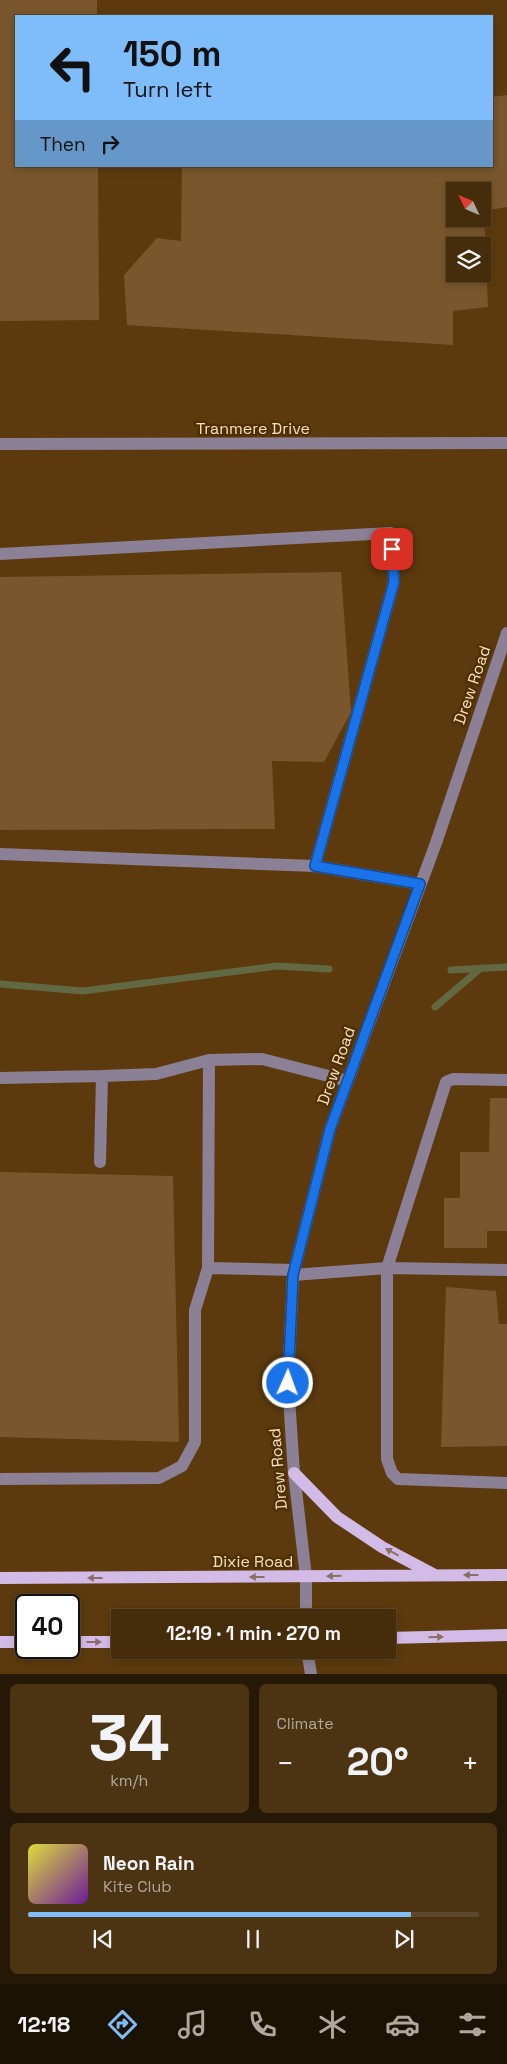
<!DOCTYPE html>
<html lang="en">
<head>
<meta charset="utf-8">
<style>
	:root { --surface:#452c0a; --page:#4c3413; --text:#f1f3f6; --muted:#b0a79c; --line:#5d482b; --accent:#7fbdfa }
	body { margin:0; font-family:"Space Grotesk",sans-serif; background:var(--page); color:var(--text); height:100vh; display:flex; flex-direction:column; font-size:19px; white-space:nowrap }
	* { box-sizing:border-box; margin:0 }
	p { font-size:16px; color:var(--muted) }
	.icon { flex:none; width:28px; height:28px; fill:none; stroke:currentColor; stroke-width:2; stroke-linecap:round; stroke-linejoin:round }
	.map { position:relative; height:1674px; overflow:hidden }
	.details { display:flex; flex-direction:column; gap:10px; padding:10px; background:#261806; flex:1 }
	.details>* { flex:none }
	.hud { position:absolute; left:15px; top:15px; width:478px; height:152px; border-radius:0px; box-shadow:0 2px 8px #0003,0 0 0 1px var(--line); background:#7fbdfa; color:#111; overflow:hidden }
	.needle { width:32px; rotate:314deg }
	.buttons { position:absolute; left:446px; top:182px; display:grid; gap:10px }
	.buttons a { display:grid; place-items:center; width:45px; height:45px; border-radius:0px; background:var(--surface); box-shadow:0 2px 8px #0003,0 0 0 1px var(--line); font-size:25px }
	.speed { position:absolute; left:15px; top:1594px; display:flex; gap:10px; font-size:25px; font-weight:700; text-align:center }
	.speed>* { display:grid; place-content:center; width:65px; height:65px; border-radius:50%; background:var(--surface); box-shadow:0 2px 8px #0003,0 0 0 1px var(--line); line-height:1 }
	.speed .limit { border:2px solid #111; border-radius:8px; background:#fff; color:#111 }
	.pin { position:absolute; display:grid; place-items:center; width:42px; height:42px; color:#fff; margin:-21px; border-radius:10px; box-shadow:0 2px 8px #0006 }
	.me { position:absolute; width:55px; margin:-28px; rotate:2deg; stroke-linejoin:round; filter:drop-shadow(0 0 4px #0008) }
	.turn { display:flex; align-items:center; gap:18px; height:105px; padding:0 25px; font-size:22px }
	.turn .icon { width:65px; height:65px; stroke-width:2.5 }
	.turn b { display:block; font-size:35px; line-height:42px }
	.then { display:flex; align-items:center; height:48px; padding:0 25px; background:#0003; gap:10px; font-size:19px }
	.big { font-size:38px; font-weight:600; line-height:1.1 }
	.details .widget { flex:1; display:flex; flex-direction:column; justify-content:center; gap:8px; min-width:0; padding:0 18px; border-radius:8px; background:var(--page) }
	.details .dial { align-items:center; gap:0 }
	.dial b { font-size:65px; line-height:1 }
	.song { display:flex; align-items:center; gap:15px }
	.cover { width:60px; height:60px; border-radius:8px; background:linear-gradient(135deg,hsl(60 70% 55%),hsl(280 70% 35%)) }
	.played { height:5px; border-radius:2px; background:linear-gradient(90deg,var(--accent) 85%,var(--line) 85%) }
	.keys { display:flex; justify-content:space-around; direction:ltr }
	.heat { display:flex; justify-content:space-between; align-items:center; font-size:28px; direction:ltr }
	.details .tiles { flex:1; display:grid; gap:10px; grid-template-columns:1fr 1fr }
	.widget:last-child { grid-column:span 2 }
	.trip { position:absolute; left:111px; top:1609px; width:285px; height:50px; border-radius:0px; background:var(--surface); box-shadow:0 2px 8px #0003,0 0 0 1px var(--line); font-weight:600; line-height:50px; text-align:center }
	.tab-bar { display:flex; height:80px; justify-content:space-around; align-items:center; background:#1c1204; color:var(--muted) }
	.tab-bar .icon { width:35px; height:35px }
	.tab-bar .active { color:var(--accent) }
	.tab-bar b { font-size:22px; color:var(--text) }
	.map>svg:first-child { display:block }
</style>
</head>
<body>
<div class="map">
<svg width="507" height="1674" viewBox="0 0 507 1674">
	<rect width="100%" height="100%" fill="#5c3a0e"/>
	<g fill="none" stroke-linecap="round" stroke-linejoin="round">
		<path stroke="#616842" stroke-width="7" d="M451,970l56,-3
			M0,984l83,7 194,-25 52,3
			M435,1007l46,-39"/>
	</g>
	<path fill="#79562c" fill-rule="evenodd" d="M0,0h97v16h-81v150h82l1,154 -99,1z
		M507,95v112l-23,4 4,96 -35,4v34l-326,-20 -3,-50 33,-37 24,3 1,-75h309v-69zM455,191h27v28h-27zM455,246h27v28h-27z
		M341,572l10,140 -27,50 -52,-1 3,68 -275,1v-253z
		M490,1098h17v133h-20v17h-43v-50h16v-46h29z
		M0,1172l173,4 6,266 -179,-5z
		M446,1287l50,4 3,33h8v122l-66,1z"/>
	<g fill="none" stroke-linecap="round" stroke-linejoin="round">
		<path stroke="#8b8095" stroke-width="12" d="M0,444l507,-1
			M0,554l391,-21 3,49 -79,284
			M0,854l315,12 105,18
			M0,1078l102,-2
			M507,1080l-54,-1 -7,3 -59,186v191l5,14 6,6 109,4
			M100,1162l2,-86 54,-2 53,-14
			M294,1270l-86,-2 1,-208 53,-1 86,22
			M293,1275l94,-7 120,2
			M0,1479l159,-1 23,-12 13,-24v-132l13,-42
			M306,1618v-41l-12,-104 -6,-90 5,-108 37,-146 106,-286 71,-210
			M307,1650l4,24"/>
		<path stroke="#d2bbe6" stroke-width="12" d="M294,1473l43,44 45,30 51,27
			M0,1578l507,-3
			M388,1638l119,-3
			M0,1642h26
			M69,1642h51"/>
	</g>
	<defs><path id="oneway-solid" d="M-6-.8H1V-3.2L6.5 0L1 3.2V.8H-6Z" transform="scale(1.25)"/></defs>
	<g fill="#8b6f67">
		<use href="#oneway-solid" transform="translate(392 1552) rotate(-152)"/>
		<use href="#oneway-solid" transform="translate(471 1575) rotate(180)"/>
		<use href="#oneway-solid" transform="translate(334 1576) rotate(179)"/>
		<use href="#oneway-solid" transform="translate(257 1577) rotate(180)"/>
		<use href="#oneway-solid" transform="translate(95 1578) rotate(180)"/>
		<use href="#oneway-solid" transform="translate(436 1637) rotate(-2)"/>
		<use href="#oneway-solid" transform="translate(94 1642)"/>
	</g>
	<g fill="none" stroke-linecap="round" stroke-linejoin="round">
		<defs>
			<path id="route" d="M288,1383l5,-108 37,-146 90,-245 -105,-18 79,-284 -2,-33"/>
		</defs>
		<use href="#route" stroke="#114b97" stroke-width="12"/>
		<use href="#route" stroke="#1a73e8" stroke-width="9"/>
	</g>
	<g text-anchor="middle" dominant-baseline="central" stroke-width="5" stroke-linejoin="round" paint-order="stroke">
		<g font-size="16" fill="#f3dec8" stroke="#513000">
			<text x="253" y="428">Tranmere Drive</text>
			<text transform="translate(472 685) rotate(-71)">Drew Road</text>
			<text transform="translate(336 1066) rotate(-70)">Drew Road</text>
			<text transform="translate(278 1469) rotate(-95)">Drew Road</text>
			<text x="253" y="1561">Dixie Road</text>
		</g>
	</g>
</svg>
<div class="buttons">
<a><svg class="needle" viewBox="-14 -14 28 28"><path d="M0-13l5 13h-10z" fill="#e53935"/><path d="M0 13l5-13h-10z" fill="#b0a79c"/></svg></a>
<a><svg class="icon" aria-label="layers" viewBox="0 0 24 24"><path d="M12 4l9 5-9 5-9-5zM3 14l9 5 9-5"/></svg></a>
</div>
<div class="speed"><div class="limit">40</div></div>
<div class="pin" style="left:392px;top:549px;background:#d93025"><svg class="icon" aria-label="arrive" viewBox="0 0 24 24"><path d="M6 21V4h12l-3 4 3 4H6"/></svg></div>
<svg class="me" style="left:288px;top:1383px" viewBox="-20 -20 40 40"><circle r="17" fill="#1a73e8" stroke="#fff" stroke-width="3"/><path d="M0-11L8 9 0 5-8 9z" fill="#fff"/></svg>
<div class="trip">12:19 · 1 min · 270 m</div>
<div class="hud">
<div class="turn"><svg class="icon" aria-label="left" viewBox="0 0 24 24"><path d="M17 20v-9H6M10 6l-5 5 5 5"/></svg><div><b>150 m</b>Turn left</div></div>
<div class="then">Then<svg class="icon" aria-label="right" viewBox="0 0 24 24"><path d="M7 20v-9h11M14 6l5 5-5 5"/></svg></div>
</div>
</div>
<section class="details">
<div class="tiles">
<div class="widget dial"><b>34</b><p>km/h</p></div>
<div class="widget"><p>Climate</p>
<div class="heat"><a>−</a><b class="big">20°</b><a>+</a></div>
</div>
<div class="widget">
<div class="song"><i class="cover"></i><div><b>Neon Rain</b><p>Kite Club</p></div></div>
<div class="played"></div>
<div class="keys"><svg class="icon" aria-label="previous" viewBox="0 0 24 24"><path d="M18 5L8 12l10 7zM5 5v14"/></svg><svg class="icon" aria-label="pause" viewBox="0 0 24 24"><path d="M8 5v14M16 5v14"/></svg><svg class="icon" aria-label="next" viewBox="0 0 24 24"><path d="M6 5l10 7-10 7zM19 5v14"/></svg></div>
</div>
</div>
</section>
<nav class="tab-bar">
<b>12:18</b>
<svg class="icon active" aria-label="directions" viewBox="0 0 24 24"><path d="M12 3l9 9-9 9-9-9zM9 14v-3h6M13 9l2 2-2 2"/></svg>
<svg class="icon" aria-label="music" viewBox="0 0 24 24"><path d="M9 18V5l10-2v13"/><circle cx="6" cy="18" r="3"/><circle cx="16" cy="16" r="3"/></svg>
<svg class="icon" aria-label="phone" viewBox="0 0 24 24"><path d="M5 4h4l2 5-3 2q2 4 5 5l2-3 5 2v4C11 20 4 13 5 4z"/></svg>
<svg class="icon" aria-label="climate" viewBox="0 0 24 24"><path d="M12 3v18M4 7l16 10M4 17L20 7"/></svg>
<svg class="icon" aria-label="car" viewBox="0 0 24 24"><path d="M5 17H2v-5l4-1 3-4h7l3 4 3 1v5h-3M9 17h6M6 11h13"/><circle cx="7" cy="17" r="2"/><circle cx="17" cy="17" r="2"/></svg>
<svg class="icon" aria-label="filters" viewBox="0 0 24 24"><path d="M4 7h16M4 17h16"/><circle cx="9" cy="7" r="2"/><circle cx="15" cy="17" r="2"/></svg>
</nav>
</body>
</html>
